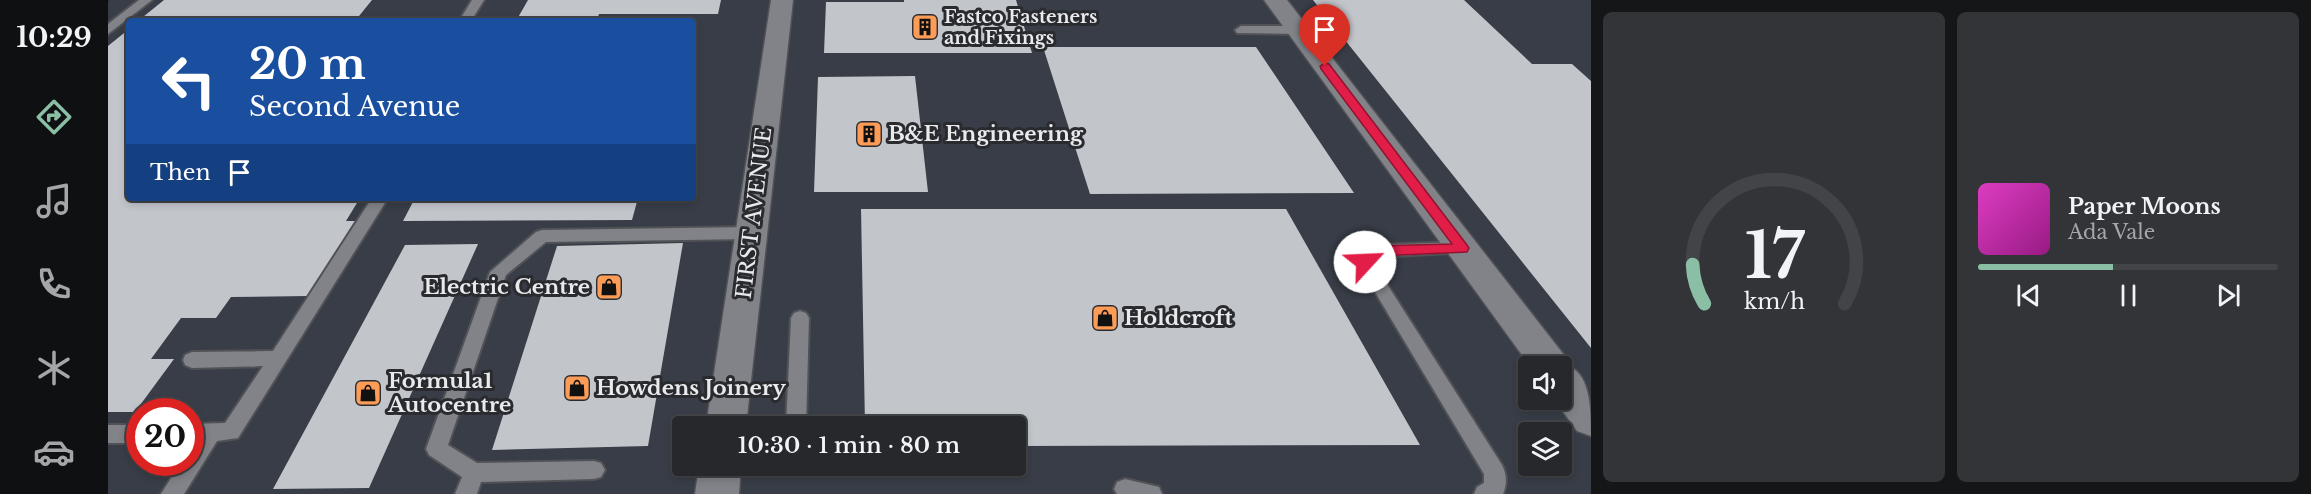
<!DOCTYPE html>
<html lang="en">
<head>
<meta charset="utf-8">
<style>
	:root { --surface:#26282b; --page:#323437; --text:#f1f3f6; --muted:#a4a6a9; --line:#424447; --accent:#8abfa5 }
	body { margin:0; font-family:"Libre Baskerville",serif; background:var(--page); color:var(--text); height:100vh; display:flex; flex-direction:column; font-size:22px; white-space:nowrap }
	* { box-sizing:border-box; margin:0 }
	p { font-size:20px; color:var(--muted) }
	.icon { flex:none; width:33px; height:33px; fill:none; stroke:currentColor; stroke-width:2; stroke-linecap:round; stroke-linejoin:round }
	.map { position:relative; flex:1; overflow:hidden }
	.details { display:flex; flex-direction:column; gap:12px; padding:12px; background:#151618; width:720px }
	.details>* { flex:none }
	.hud { position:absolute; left:18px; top:18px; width:570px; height:183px; border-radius:6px; box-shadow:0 3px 9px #0003,0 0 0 2px var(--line); background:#1a4fa0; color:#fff; overflow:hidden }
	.controls { position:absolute; left:1410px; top:356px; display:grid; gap:12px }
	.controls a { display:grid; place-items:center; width:54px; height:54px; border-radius:6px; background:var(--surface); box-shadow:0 3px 9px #0003,0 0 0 2px var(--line); font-size:30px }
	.speed { position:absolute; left:18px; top:398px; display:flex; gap:12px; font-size:30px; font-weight:700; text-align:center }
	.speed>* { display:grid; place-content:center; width:78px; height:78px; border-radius:50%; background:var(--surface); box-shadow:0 3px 9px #0003,0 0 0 2px var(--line); line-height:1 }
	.speed .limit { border:9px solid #d22; background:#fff; color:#111 }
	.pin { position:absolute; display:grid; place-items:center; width:51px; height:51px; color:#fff; margin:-62px -26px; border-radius:50% 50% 50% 0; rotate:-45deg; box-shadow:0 0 6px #0007 }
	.pin .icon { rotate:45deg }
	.me { position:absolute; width:66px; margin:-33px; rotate:65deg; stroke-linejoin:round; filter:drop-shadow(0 0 4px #0008) }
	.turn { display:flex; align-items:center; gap:21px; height:126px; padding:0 24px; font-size:27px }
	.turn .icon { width:78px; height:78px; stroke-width:2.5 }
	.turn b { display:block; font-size:42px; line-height:51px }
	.then { display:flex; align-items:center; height:57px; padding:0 24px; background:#0003; gap:12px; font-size:22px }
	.details .tile { flex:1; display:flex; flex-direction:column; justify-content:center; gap:9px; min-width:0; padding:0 21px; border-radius:9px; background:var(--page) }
	.details .dial { align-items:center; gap:0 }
	.dial svg { height:156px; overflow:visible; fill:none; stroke:var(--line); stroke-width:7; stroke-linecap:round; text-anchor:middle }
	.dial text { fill:var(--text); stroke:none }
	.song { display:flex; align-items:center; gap:18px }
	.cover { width:72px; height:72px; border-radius:9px; background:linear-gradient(135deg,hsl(310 70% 55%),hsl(310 70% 35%)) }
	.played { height:6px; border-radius:3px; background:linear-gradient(90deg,var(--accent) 45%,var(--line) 45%) }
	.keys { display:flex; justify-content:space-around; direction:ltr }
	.details .tiles { flex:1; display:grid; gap:12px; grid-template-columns:repeat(2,1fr) }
	.trip { position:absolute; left:564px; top:416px; width:354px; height:60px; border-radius:6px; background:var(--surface); box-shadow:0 3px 9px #0003,0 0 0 2px var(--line); font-weight:600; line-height:60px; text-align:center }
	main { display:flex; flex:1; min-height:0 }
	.tabs { display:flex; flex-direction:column; width:108px; justify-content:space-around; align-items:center; background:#0f1011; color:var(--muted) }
	.tabs .icon { width:42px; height:42px }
	.tabs .active { color:var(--accent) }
	.tabs b { font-size:27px; color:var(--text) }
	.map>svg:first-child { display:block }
</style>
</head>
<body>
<main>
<nav class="tabs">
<b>10:29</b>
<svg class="icon active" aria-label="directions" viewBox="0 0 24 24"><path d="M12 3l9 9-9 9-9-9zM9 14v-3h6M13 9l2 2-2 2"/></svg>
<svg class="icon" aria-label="music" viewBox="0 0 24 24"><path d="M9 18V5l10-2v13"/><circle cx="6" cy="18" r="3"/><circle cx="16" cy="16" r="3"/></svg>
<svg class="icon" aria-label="phone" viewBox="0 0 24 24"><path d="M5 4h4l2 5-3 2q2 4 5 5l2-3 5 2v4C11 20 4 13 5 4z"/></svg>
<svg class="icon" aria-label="climate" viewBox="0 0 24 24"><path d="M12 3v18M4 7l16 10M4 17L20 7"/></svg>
<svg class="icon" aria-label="car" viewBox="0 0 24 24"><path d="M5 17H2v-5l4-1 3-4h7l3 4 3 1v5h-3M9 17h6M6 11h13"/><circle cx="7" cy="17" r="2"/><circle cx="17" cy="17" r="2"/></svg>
</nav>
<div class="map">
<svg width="1483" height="494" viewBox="0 0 1483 494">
	<rect width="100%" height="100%" fill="#333539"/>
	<path fill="#383d47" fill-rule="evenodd" d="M3,0h1480v494h-1483v-492zM21,21h564v177h-564zM1420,366h34v33h-34zM32,411h50v51h-50zM574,426h334v39h-334zM1420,432h34v33h-34z"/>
	<path fill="#c2c5ca" d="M56,0h208l-17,21h-217z
		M420,0h193l-3,14h-119l-1,3 -47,1 -1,3h-34z
		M796,0h112l16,53h-208l2,-51h78z
		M1205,0h151l68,64h40l19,17v267z
		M21,29v169h231l-14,23h9l-46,75 -78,1 -15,21h-35l-30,41h23l-39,53h-27v-366z
		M935,47h213l98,146 -264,1z
		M807,76l13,116h-114l4,-115z
		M307,198h223l-6,22 -229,1z
		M753,209h425l134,236 -404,1v-20h-151z
		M575,243l-35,203 -156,4 65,-204z
		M370,244l-109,244 -96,1 132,-244z"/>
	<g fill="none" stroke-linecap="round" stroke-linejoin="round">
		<defs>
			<path id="lane" d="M31,0h13l-44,34v-10z
				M364,0h12l-13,21h-12z
				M1133,26h57l6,4 -6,4 -61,-1 -2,-3z
				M264,198h16l-150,240 -21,3 -33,53h-23l20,-32h9v-15l4,-5h-4v-18l35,-1 38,-57 -71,2 -7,-3 -2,-5 2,-5 7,-3 81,-1z
				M643,227l6,2 2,4 -2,4 -6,2 -205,3 -40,33 -58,170 29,18 117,-2 7,2 4,7 -4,7 -7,2 -113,3 -4,12h-22l7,-17 -33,-22 -3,-6 64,-177 46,-40 6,-2z
				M1354,242l6,2 2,4 -2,4 -91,5 -4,1v4l129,203c5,9 5,20 1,29h-29l3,-7 7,-4v-9l-127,-212 2,-11 16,-6z
				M692,311l6,2 3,5 -3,108h-20l5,-108 3,-5z
				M0,425h32v18h-32z
				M1017,479l34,8 3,7h-45l-3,-5 3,-7z"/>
			<path id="street" d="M663,0h22l-47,426h-40z
				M1156,0h23l277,355 6,12c21,9 21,46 21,69l-14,-5 -23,-32h8v-33h-32z
				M591,465h42l-2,29h-44z"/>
		</defs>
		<use href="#lane" stroke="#505256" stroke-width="4"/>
		<use href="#street" stroke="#505256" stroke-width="3"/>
		<use href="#lane" fill="#818388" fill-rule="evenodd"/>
		<use href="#street" fill="#818388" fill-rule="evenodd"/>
	</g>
	<path fill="#e11d48" stroke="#92132f" stroke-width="1.5" d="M1217,63l4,1 138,181 2,3 -2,4 -90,4 -5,2 -2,7h-10l-2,-3 2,-10 15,-6 77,-2 -131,-175 -1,-3z"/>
	<defs>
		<symbol id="building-square" viewBox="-11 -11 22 22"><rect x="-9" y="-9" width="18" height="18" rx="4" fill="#fd9c56" stroke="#292b2f"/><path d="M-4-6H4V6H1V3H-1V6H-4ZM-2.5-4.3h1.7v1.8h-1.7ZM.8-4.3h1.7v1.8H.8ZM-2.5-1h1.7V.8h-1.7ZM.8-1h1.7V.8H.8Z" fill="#111"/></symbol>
		<symbol id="shop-square" viewBox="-11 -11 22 22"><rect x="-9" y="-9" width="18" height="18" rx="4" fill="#fd9c56" stroke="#292b2f"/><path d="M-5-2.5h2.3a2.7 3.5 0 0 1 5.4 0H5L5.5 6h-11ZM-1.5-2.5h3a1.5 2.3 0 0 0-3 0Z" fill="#111"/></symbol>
	</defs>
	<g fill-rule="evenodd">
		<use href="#building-square" x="802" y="12" width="30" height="30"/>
		<use href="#building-square" x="746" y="119" width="30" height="30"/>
		<use href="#shop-square" x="486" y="272" width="30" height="30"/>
		<use href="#shop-square" x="982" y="303" width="30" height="30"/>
		<use href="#shop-square" x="454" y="373" width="30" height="30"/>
		<use href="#shop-square" x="245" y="378" width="30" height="30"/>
	</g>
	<g text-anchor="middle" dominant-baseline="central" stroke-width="6" stroke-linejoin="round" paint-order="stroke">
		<g font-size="18" font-weight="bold" fill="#e8eaec" stroke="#292b2f" text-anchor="start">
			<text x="836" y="17">Fastco Fasteners<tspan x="836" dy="21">and Fixings</tspan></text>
		</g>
		<g font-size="21" font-weight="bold" fill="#e8eaec" stroke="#292b2f" text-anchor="start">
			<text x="780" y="134">B&amp;E Engineering</text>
			<text x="482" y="287" text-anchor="end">Electric Centre</text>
			<text x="1016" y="318">Holdcroft</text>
			<text x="280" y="381">Formula1<tspan x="280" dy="24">Autocentre</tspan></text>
			<text x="488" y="388">Howdens Joinery</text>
		</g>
		<g font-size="21" fill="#e8eaec" stroke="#292b2f">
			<text transform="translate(646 213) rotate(-83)">FIRST AVENUE</text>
		</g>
	</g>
</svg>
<div class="controls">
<a><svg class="icon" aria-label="sound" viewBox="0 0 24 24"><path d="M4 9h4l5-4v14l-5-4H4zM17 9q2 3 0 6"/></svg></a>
<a><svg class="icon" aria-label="layers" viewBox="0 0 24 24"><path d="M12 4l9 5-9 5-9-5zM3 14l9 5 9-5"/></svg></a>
</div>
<div class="speed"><div class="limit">20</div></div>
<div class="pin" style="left:1217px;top:66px;background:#d93025"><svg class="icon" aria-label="arrive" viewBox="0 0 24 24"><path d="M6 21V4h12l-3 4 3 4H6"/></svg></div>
<svg class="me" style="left:1257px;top:262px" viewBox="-20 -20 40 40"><circle r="19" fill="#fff"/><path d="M0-13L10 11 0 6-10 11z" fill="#e11d48"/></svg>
<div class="trip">10:30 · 1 min · 80 m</div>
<div class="hud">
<div class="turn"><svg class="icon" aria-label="left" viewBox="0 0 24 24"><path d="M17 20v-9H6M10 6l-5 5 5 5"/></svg><div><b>20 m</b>Second Avenue</div></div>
<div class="then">Then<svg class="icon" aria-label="arrive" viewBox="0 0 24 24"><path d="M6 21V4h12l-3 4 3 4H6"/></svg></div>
</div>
</div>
<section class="details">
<div class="tiles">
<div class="tile dial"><svg viewBox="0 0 100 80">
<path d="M14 69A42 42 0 1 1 86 69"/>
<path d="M14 69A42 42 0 0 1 8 49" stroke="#8abfa5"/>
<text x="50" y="56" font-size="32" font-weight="700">17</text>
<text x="50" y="72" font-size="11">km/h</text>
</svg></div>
<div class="tile">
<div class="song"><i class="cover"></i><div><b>Paper Moons</b><p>Ada Vale</p></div></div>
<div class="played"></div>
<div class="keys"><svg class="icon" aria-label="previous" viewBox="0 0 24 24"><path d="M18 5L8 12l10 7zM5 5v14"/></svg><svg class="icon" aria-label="pause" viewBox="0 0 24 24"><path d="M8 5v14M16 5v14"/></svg><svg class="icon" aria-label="next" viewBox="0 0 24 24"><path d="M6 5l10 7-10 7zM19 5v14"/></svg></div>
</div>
</div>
</section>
</main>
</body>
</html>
